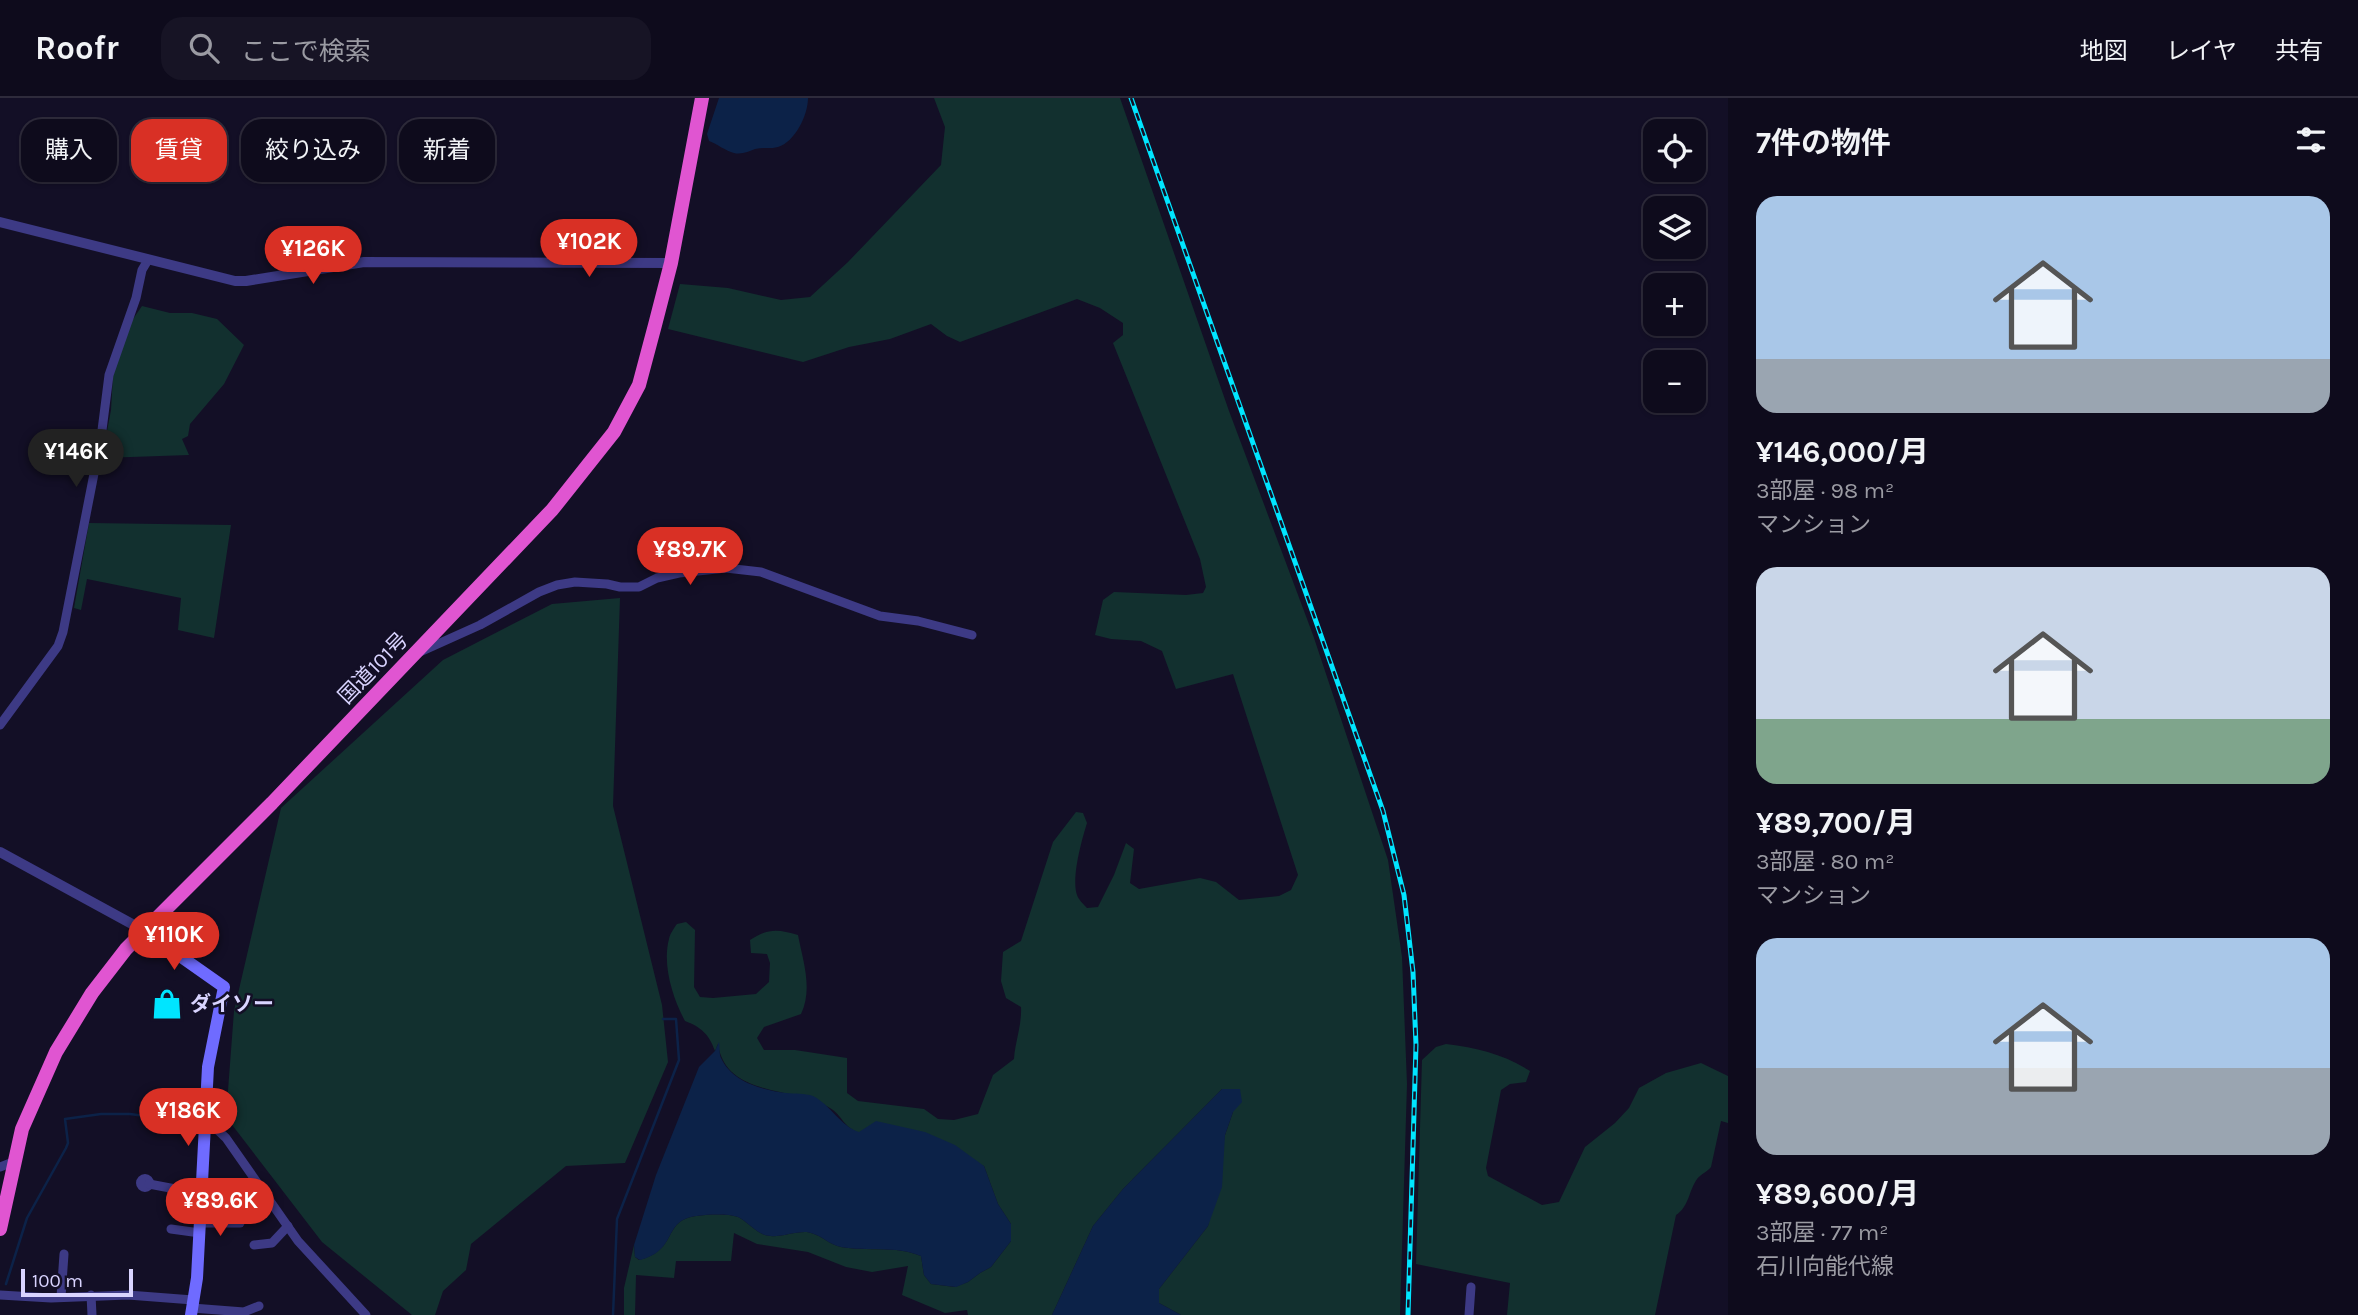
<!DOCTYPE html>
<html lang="ja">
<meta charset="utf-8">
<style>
:root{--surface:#0e0b1c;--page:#171425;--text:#f1f3f6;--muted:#9b9ba3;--line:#2e2b3b;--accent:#d93025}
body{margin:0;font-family:Karla,"Noto Sans JP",sans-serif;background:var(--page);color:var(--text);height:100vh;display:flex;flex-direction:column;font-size:26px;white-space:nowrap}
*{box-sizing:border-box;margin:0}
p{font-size:23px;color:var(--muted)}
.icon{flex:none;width:38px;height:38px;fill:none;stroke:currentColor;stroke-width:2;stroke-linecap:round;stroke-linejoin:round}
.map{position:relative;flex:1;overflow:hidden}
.drawer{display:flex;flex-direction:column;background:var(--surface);width:630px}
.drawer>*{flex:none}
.top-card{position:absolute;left:21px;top:21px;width:665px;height:63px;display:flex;gap:14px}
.controls{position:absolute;left:1643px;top:21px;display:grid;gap:14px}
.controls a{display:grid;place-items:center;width:63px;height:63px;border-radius:14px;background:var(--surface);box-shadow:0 2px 5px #0004,0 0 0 2px var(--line);font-size:35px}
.scale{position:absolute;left:21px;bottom:18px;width:112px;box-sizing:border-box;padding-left:7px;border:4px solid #d9d4ff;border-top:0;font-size:19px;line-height:24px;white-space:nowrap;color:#d9d4ff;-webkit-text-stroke:5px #130f26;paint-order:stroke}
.price{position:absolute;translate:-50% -60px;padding:0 16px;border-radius:24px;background:var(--accent);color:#fff;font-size:23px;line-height:46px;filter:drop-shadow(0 2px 4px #0008)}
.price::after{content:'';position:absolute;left:50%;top:42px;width:21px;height:16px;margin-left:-10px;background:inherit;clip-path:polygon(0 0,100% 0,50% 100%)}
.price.on{background:#222;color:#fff}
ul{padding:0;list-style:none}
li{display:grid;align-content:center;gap:14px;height:371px;padding:0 28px}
li span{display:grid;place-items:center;height:217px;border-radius:21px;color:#555}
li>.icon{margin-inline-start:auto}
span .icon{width:126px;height:126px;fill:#fffc;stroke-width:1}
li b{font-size:30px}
h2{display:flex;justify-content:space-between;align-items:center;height:84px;padding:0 28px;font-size:30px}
.pill{padding:0 24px;border-radius:21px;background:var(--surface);box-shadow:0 2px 5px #0004,0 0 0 2px var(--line);font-size:24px;line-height:63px}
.pill.on{background:var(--accent);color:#fff}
header{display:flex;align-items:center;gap:42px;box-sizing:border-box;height:98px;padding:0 35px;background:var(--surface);border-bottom:2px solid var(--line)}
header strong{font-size:33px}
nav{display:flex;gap:38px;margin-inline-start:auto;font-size:24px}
.search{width:490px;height:63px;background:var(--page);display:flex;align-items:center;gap:18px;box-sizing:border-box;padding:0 24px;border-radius:21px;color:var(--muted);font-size:26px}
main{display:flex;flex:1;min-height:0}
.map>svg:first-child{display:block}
.green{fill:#12302f}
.water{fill:#0c2248}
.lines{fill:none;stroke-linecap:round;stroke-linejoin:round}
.stream{stroke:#0c2248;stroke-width:2.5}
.minor{stroke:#3d3a85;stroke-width:9}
.tertiary{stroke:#3d3a85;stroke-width:10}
.secondary{stroke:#6f6bff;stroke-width:12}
.trunk{stroke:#e055d1;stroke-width:14}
.rail-casing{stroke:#00e5ff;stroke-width:5}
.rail{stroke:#130f26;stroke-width:2.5;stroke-dasharray:8;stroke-linecap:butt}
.labels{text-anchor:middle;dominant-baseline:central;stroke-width:5;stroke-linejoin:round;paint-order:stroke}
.street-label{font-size:21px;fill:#d9d4ff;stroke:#130f26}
.poi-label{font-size:21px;font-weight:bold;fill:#d9d4ff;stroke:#130f26;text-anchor:start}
</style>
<header>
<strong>Roofr</strong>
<div class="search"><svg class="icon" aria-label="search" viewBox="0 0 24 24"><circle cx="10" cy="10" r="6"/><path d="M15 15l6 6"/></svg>ここで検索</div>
<nav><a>地図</a><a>レイヤ</a><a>共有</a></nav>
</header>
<main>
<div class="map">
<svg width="1728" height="1217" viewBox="0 0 1728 1217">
<rect width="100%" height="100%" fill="#130f26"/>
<g class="green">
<path d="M934 0H1120L1229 313 1313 537 1388 762 1402 859 1407 986 1400 1217H1181L1159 1205V1191L1208 1128 1225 1037 1233 1014 1222 991 1123 1091 1093 1128 1052 1217H968L967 1212 945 1215 902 1197 908 1168 872 1174 846 1169 808 1154 757 1146 734 1135 731 1163H676L674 1180 636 1177 635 1217H624V1190L634 1147 635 1159 639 1162C674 1153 665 1130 685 1121 695 1116 728 1115 738 1119 747 1123 755 1134 765 1137 777 1141 794 1133 807 1134 821 1136 829 1147 841 1149 868 1154 895 1147 921 1158L924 1177 931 1186 955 1189 968 1184 980 1175 991 1169 1011 1143V1126L998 1106 984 1068 859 1035C842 1028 843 1018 830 1010 794 988 726 1000 718 946L715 953C709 936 701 929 685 923 673 901 662 867 669 841 670 836 674 830 677 826L686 824 695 832 694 889 700 899 713 900 756 896 769 884 770 865 767 856 751 855 750 842C768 830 778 831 798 837 803 863 813 891 801 916L764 929 757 940 764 952H795L847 960V995L858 1003 924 1011 938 1021 954 1022 978 1016 993 977 1014 961C1015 944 1022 927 1021 909L1006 900 1001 883 1003 854 1021 843 1053 744 1076 714 1083 715 1087 725C1082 741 1071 780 1077 797 1078 801 1084 807 1087 810L1098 809 1114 777 1126 745 1134 751 1130 785 1139 791 1200 780 1216 784 1239 802 1279 798 1291 792 1298 777 1233 576 1176 591 1162 553 1141 543 1111 541 1095 537 1103 502 1114 494 1186 497 1203 495 1206 489 1200 461 1113 245 1123 237V225L1100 210 1077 201 960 244 947 238 931 226 890 241 849 249 803 264 668 231 680 186 728 190 781 202 810 199 848 164 941 67 945 29Z"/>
<polygon points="142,208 170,215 192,215 217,221 244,247 224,286 190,326 188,338 182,341 189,357 102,360 111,312 113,277 131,224"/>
<polygon points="89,425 231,427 214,540 178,532 181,500 87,481 81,512 74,510"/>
<polygon points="620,500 613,708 662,907 668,964 625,1065 566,1068 471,1146 466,1172 443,1193 435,1217 412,1217 322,1144 226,1019 234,913 281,710 443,562 552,506"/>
<path d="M1446 946C1478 950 1503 956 1530 973L1526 984 1510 986 1501 992 1486 1070 1488 1078 1542 1107 1559 1104 1585 1049 1615 1025 1629 1010 1639 990 1666 975 1701 965 1728 978V1025L1721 1023 1711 1069C1707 1074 1701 1076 1697 1081 1689 1092 1689 1109 1676 1117L1655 1217H1507L1510 1185 1416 1166 1422 962 1436 949Z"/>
</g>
<g class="water">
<path d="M719 0H808C808 17 795 44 778 49 771 51 763 49 755 51 749 53 742 57 734 55 726 53 717 46 709 43L707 36Z"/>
<path d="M719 944C720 949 719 956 721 960 732 984 762 992 786 995 794 996 805 995 813 998 831 1007 840 1028 859 1034L876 1023 925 1034 955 1047 984 1068 998 1106 1011 1126V1143L991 1169 980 1175 968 1184 956 1189 931 1186 924 1177 921 1158C895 1147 868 1154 841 1149 829 1147 821 1136 807 1134 794 1133 777 1141 765 1137 755 1134 747 1123 738 1119 728 1115 695 1116 685 1121 665 1130 674 1153 640 1162L635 1159 634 1147 656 1077 699 969 715 953Z"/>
<polygon points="1222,991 1240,991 1242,1004 1233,1014 1225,1037 1222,1089 1208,1128 1159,1191 1159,1205 1181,1217 1052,1217 1093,1128 1123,1091"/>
</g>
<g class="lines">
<g class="stream">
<polyline points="217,1026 231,1025"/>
<polyline points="6,1186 27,1120 66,1050 68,1045 65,1021 101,1016 130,1016 198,1025"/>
<polyline points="613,1217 617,1121 679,962 676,921 663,921"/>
</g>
<g class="minor">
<polyline points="420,554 480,527 539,494 557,487 575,484 607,486 620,489 639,489 657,480 679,475 726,470 761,474 880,518 918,523 972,537"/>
<polyline points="0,627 58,548 63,534 101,340 109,277 136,200 142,172 148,162"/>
<polyline points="206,1021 226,1040 298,1143 366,1217"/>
<polyline points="0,1069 13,1064"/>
<circle cx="145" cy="1085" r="4.5"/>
<polyline points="149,1086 202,1096"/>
<polyline points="202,1104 233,1104"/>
<polyline points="200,1125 240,1125"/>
<polyline points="171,1131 200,1135"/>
<polyline points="254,1147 272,1145 288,1128"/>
<polyline points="0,1197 51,1200 128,1197 193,1202"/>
<polyline points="91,1197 92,1217"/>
<polyline points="61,1199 64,1156"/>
<polyline points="192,1210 244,1214 259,1208"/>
<polyline points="1469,1217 1471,1189"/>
</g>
<g class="tertiary">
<polyline points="0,124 235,183 246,183 364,164 671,165"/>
<polyline points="0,754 143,832"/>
</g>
<polyline class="secondary" points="143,832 224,889 208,969 197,1180 191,1217"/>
<polyline class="trunk" points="0,1131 22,1031 56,954 92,895 126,851 272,705 552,412 614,334 639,287 655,227 671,165 702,0"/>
<g class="rail-casing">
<polyline id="rail" points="1131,0 1383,713 1404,797 1413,874 1416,947 1408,1217"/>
</g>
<use href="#rail" class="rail"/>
</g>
<defs>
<g id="shop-bare" transform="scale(2.415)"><path d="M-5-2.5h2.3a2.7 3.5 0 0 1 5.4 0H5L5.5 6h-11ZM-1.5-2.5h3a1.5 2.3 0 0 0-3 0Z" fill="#00e5ff" stroke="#130f26" stroke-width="2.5" paint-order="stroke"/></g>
</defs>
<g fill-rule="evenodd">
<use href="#shop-bare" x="167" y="906"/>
</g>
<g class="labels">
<g class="street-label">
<text transform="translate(373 570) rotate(-46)">国道101号</text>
</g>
<g class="poi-label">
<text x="190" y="906">ダイソー</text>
</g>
</g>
</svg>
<div class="controls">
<a><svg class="icon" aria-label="locate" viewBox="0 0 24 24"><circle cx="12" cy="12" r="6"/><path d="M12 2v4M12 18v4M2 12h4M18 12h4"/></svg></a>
<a><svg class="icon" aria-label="layers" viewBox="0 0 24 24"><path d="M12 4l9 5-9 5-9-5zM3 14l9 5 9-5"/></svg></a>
<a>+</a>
<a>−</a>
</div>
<div class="scale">100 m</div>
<b class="price" style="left:589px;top:181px">¥102K</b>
<b class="price" style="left:313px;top:188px">¥126K</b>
<b class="price on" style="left:76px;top:391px">¥146K</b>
<b class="price" style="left:690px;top:489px">¥89.7K</b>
<b class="price" style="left:174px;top:874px">¥110K</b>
<b class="price" style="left:188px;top:1050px">¥186K</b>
<b class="price" style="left:220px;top:1140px">¥89.6K</b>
<div class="top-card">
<a class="pill">購入</a>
<a class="pill on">賃貸</a>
<a class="pill">絞り込み</a>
<a class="pill">新着</a>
</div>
</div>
<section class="drawer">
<h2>7件の物件<svg class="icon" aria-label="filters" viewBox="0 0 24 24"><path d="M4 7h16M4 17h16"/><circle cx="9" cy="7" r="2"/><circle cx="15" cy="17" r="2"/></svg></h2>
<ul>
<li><span style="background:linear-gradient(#a9c7e8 75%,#9aa5b1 0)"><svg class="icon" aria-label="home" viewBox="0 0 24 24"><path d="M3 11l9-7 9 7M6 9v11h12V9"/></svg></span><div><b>¥146,000/月</b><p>3部屋 · 98 m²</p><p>マンション</p></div></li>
<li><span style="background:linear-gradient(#c9d6e8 70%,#7fa58c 0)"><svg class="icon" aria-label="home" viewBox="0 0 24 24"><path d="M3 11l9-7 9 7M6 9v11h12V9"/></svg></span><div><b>¥89,700/月</b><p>3部屋 · 80 m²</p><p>マンション</p></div></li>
<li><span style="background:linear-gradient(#a9c7e8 60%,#9aa5b1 0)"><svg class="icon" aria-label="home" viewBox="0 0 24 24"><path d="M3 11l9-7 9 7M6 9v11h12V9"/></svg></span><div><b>¥89,600/月</b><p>3部屋 · 77 m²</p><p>石川向能代線</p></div></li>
</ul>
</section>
</main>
